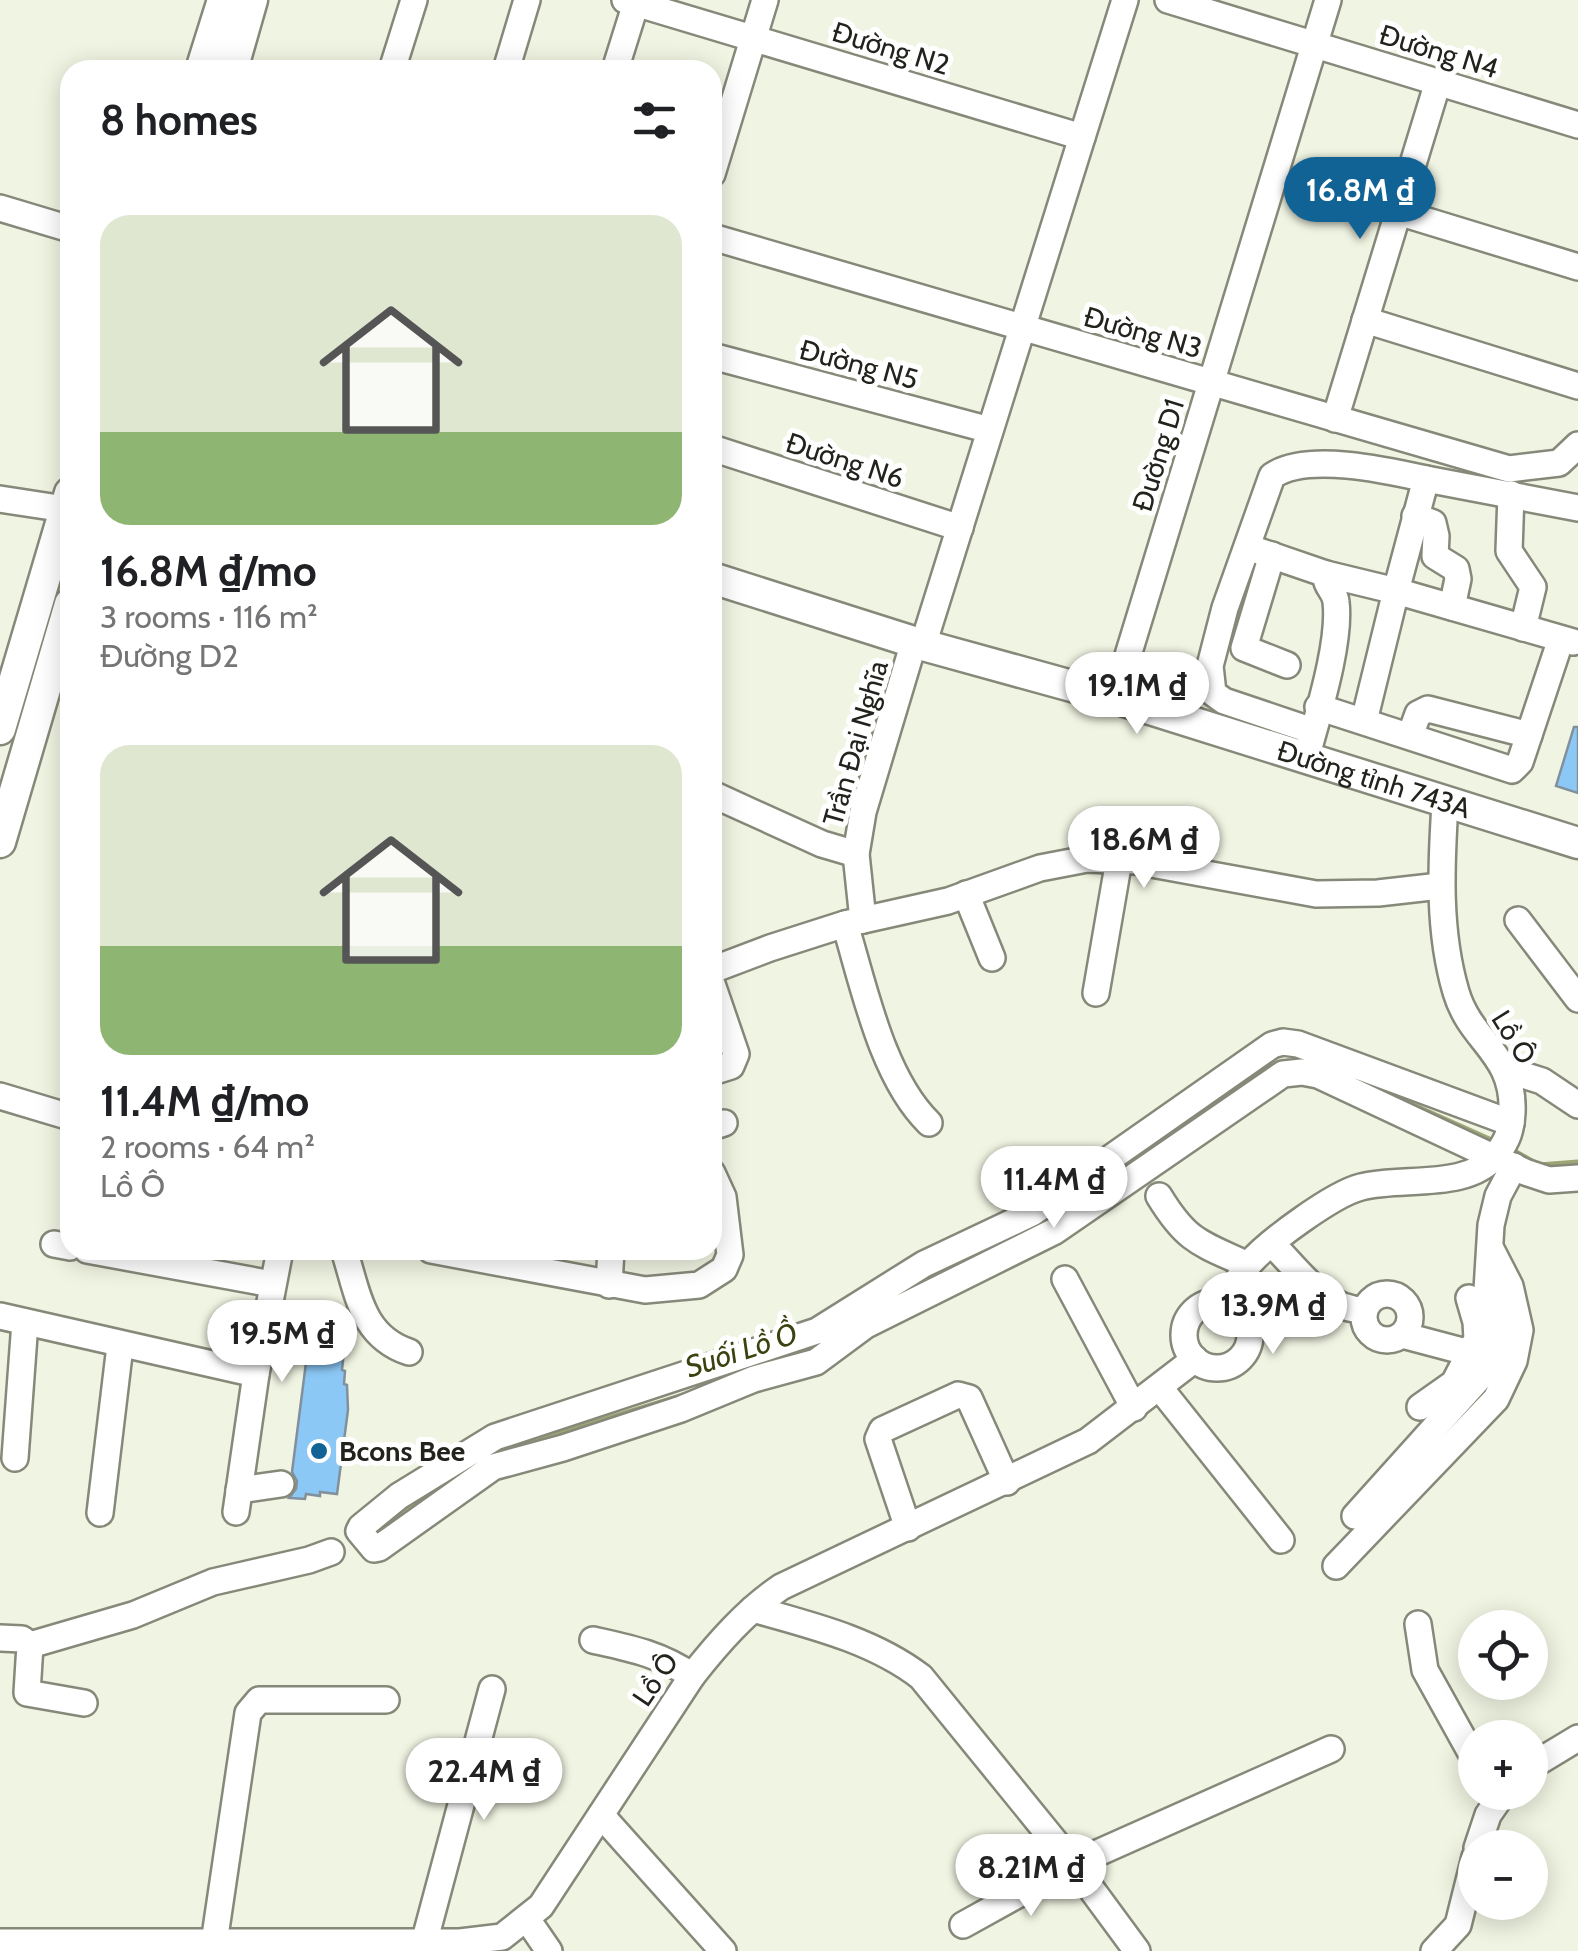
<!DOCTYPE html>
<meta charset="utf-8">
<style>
:root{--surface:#fff;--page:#f2f2f2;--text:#202124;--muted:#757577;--accent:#116395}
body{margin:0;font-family:Cabin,sans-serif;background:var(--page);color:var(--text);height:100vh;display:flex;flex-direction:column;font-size:38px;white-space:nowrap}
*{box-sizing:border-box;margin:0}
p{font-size:32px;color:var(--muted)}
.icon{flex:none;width:55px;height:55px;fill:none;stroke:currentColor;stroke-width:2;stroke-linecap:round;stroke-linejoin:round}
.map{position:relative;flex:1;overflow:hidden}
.sheet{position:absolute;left:60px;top:60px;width:662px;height:1200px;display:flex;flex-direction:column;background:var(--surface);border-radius:30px;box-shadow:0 5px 25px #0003}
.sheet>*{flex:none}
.fabs{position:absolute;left:1458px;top:1610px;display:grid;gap:20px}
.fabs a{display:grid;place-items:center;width:90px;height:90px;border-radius:50%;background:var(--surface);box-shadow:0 5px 25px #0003;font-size:50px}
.price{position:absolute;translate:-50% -85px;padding:0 22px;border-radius:35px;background:#fff;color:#222;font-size:32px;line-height:65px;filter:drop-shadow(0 2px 5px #0008)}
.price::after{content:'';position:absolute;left:50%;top:60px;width:30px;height:22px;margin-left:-15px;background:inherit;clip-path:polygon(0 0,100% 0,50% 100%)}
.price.active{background:var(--accent);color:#fff}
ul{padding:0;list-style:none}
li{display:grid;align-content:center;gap:20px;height:530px;padding:0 40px}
li span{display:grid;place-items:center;height:310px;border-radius:30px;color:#555}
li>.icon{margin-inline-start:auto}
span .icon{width:180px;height:180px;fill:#fffc;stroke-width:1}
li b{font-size:42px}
h2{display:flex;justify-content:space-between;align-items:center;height:120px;padding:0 40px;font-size:42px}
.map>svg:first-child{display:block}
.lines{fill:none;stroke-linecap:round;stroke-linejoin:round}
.stream{stroke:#9ca573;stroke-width:5}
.building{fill:#8cc8f6;stroke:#82909c;stroke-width:2.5}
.minor-casing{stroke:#868979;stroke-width:30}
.major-casing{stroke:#868979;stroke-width:35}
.minor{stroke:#fff;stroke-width:25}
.major{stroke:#fff;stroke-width:30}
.poi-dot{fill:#116395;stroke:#fff;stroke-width:4}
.labels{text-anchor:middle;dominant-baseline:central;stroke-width:10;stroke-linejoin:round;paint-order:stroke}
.street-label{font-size:28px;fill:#21231c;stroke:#fff}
.poi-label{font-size:28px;font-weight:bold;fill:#21231c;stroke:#fff;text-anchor:start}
.water-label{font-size:30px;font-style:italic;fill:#3c420f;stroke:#fff}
</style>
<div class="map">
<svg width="1578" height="1951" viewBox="0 0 1578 1951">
<rect width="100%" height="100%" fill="#f0f4e2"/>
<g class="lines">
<g class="stream">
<polyline points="1280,1064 1303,1061"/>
<polyline points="1351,1077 1496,1142"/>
<polyline points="1511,1149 1539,1165 1578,1162"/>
<polyline points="999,1245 1045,1221 1134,1162"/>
<polyline points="489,1454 684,1395"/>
<polyline points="385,1528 459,1473"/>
</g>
</g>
<g class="building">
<polygon points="1574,727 1578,727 1578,793 1556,786"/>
<polygon points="308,1347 344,1351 342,1370 345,1371 344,1384 347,1385 348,1410 337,1494 320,1492 320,1496 306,1494 305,1499 289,1498 296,1489 297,1481 292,1472"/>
</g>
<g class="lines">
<g class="minor-casing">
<g id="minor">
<polyline points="625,0 1082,137"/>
<polyline points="1168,0 1578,125"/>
<polyline points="392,70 414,0"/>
<polyline points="506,70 527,0"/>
<polyline points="615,70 636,3"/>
<polyline points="712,174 765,0"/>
<polyline points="0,208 70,229"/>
<polyline points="1398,212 1578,267"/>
<polyline points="712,237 1509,469 1559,463 1578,445"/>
<polyline points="1365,320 1578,386"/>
<polyline points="712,356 990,430"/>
<polyline points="1335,419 1438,82"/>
<polyline points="712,448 960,528"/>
<polyline points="1426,479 1578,508"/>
<polyline points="1511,494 1509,551 1533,587 1523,628"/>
<polyline points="0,499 65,509"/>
<polyline points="1415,516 1433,523 1436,536 1435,556 1456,569 1458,579 1452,607"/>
<polyline points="1256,550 1326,574"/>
<polyline points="1272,555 1244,648 1287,665"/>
<polyline points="923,645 1125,0"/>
<polyline points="1115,698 1328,0"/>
<polyline points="1318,707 1512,770 1520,762 1561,639"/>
<polyline points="1364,721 1396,591 1573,642"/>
<polyline points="1410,736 1418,714 1428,709 1529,735"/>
<path d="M1306 759C1317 717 1341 643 1336 602 1335 590 1325 587 1326 574L1396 591 1426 479C1386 470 1306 452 1272 476L1225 608 1210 666 1213 693 1224 701 1313 731"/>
<polyline points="712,794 822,844 856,854"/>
<polyline points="966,894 992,958"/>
<polyline points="863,920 856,854 863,812 914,642"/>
<polyline points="1518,920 1578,999"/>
<path d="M845 924C864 987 882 1077 929 1123"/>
<polyline points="712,970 770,948 845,924 948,901 1040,868 1087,859 1135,861 1316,894 1378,893 1440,886"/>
<polyline points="712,984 736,1054 731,1066 712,1072"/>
<polyline points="1096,993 1119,860"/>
<polyline points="1507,1070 1542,1081 1578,1105"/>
<polyline points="0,1096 70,1117"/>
<polyline points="1511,1123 1298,1044 1283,1042 1272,1045 1032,1213 924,1264 817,1331 495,1437 399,1496 361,1527 359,1531 374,1549 379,1548 493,1467 563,1448 681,1409 754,1379 816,1362 866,1325 1055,1231 1283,1074 1302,1072 1318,1075 1525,1172 1549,1180 1578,1178"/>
<polyline points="712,1127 724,1123"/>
<path d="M1159 1196C1187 1242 1200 1243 1248 1265"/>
<polyline points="54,1244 70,1247"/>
<path d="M1272 1244C1299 1270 1324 1310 1364 1310"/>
<polyline points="87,1250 272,1284"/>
<path d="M344 1250C358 1293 361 1336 409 1352"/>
<polyline points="431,1250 645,1290 699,1285 724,1269 730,1255 723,1197 712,1173"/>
<polyline points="1065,1279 1134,1408"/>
<polyline points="609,1285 611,1250"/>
<circle cx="1387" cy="1317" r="23"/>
<circle cx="1217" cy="1335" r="33"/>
<path d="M1225 1304C1232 1291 1239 1275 1249 1264 1268 1242 1333 1194 1361 1187 1403 1176 1468 1191 1497 1154 1508 1140 1511 1130 1512 1113 1515 1053 1471 1043 1456 992 1438 931 1441 867 1445 804"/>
<polyline points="0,1316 256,1374"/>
<polyline points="1402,1335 1470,1353"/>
<polyline points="1160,1388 1281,1540"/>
<polyline points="1420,1407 1454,1383 1477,1339 1476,1322 1469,1298"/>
<polyline points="15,1458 25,1322"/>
<polyline points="239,1490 281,1484"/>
<polyline points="236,1512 256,1374 280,1250"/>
<polyline points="100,1513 120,1346"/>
<polyline points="1355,1516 1481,1376 1495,1353 1497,1332 1487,1290 1491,1225 1498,1196 1514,1166"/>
<polyline points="908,1528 878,1439 882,1430 958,1395 969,1398 1007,1482"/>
<polyline points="1336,1566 1496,1399 1514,1361 1520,1330 1510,1286 1492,1251"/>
<path d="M753 1609C810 1625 873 1640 921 1677L1073 1864 1137 1951"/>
<polyline points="1418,1624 1425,1670 1475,1760"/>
<polyline points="0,1638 22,1639 30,1645 27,1693 84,1703"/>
<path d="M593 1640C629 1648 661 1654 692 1676"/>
<polyline points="30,1645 133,1615 213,1582 309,1560 331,1552"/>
<polyline points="1530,1767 1578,1738"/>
<polyline points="601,1815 723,1951"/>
<polyline points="1477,1848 1488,1815 1504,1792"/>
<polyline points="527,1919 549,1951"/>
<polyline points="963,1925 1073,1864 1331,1749"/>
<path d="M0 1942H460L502 1937 541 1906 692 1676C718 1643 746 1611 781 1587L1088 1441 1195 1359"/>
<polyline points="214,1943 248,1713 259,1700 386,1700"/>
<polyline points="424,1943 492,1689"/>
<polyline points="1434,1951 1458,1925 1475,1857"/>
</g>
</g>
<g class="major-casing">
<g id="major">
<polyline points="201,70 223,0"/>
<polyline points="232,70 252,0"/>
<path id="s1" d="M712 578 923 645 1115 698 1578 843"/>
<polyline points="0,729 70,493"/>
<polyline points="0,842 70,604"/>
</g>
</g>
<use href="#minor" class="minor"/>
<use href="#major" class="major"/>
</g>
<circle class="poi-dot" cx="319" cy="1451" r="10"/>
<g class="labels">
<g class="street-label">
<text transform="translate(891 48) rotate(17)">Đường N2</text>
<text transform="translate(1439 51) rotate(17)">Đường N4</text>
<text transform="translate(1143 332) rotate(16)">Đường N3</text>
<text transform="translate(859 364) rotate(15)">Đường N5</text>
<text transform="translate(1158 455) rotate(-73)">Đường D1</text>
<text transform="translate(845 460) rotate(18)">Đường N6</text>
<text transform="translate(855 743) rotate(-74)">Trần Đại Nghĩa</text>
<text stroke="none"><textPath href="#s1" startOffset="692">Đường tỉnh 743A</textPath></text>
<text transform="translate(1514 1037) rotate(58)">Lồ Ô</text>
<text transform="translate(655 1679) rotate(-56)">Lồ Ô</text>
</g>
<g class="poi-label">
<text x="339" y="1451">Bcons Bee</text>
</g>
<g class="water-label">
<text transform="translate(741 1350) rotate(-18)">Suối Lồ Ồ</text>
</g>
</g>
</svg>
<div class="fabs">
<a><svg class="icon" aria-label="locate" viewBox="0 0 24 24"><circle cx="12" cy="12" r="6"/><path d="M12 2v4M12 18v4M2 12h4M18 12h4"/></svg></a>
<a>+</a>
<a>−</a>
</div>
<b class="price active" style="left:1360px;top:242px">16.8M ₫</b>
<b class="price" style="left:1137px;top:737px">19.1M ₫</b>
<b class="price" style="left:1144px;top:891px">18.6M ₫</b>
<b class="price" style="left:1054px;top:1231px">11.4M ₫</b>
<b class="price" style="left:1273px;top:1357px">13.9M ₫</b>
<b class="price" style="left:282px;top:1385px">19.5M ₫</b>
<b class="price" style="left:484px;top:1823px">22.4M ₫</b>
<b class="price" style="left:1031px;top:1919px">8.21M ₫</b>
<section class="sheet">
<h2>8 homes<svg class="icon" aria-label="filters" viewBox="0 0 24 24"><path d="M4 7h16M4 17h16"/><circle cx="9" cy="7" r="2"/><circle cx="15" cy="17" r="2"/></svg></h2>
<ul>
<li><span style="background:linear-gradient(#dfe7d0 70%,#8fb573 0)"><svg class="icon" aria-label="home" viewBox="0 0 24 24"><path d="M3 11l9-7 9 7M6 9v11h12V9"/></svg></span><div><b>16.8M ₫/mo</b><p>3 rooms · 116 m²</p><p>Đường D2</p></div></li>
<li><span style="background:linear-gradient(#dfe7d0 65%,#8fb573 0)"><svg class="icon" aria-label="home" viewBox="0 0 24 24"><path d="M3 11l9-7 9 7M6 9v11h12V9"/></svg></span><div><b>11.4M ₫/mo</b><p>2 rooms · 64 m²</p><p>Lồ Ô</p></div></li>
</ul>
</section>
</div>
